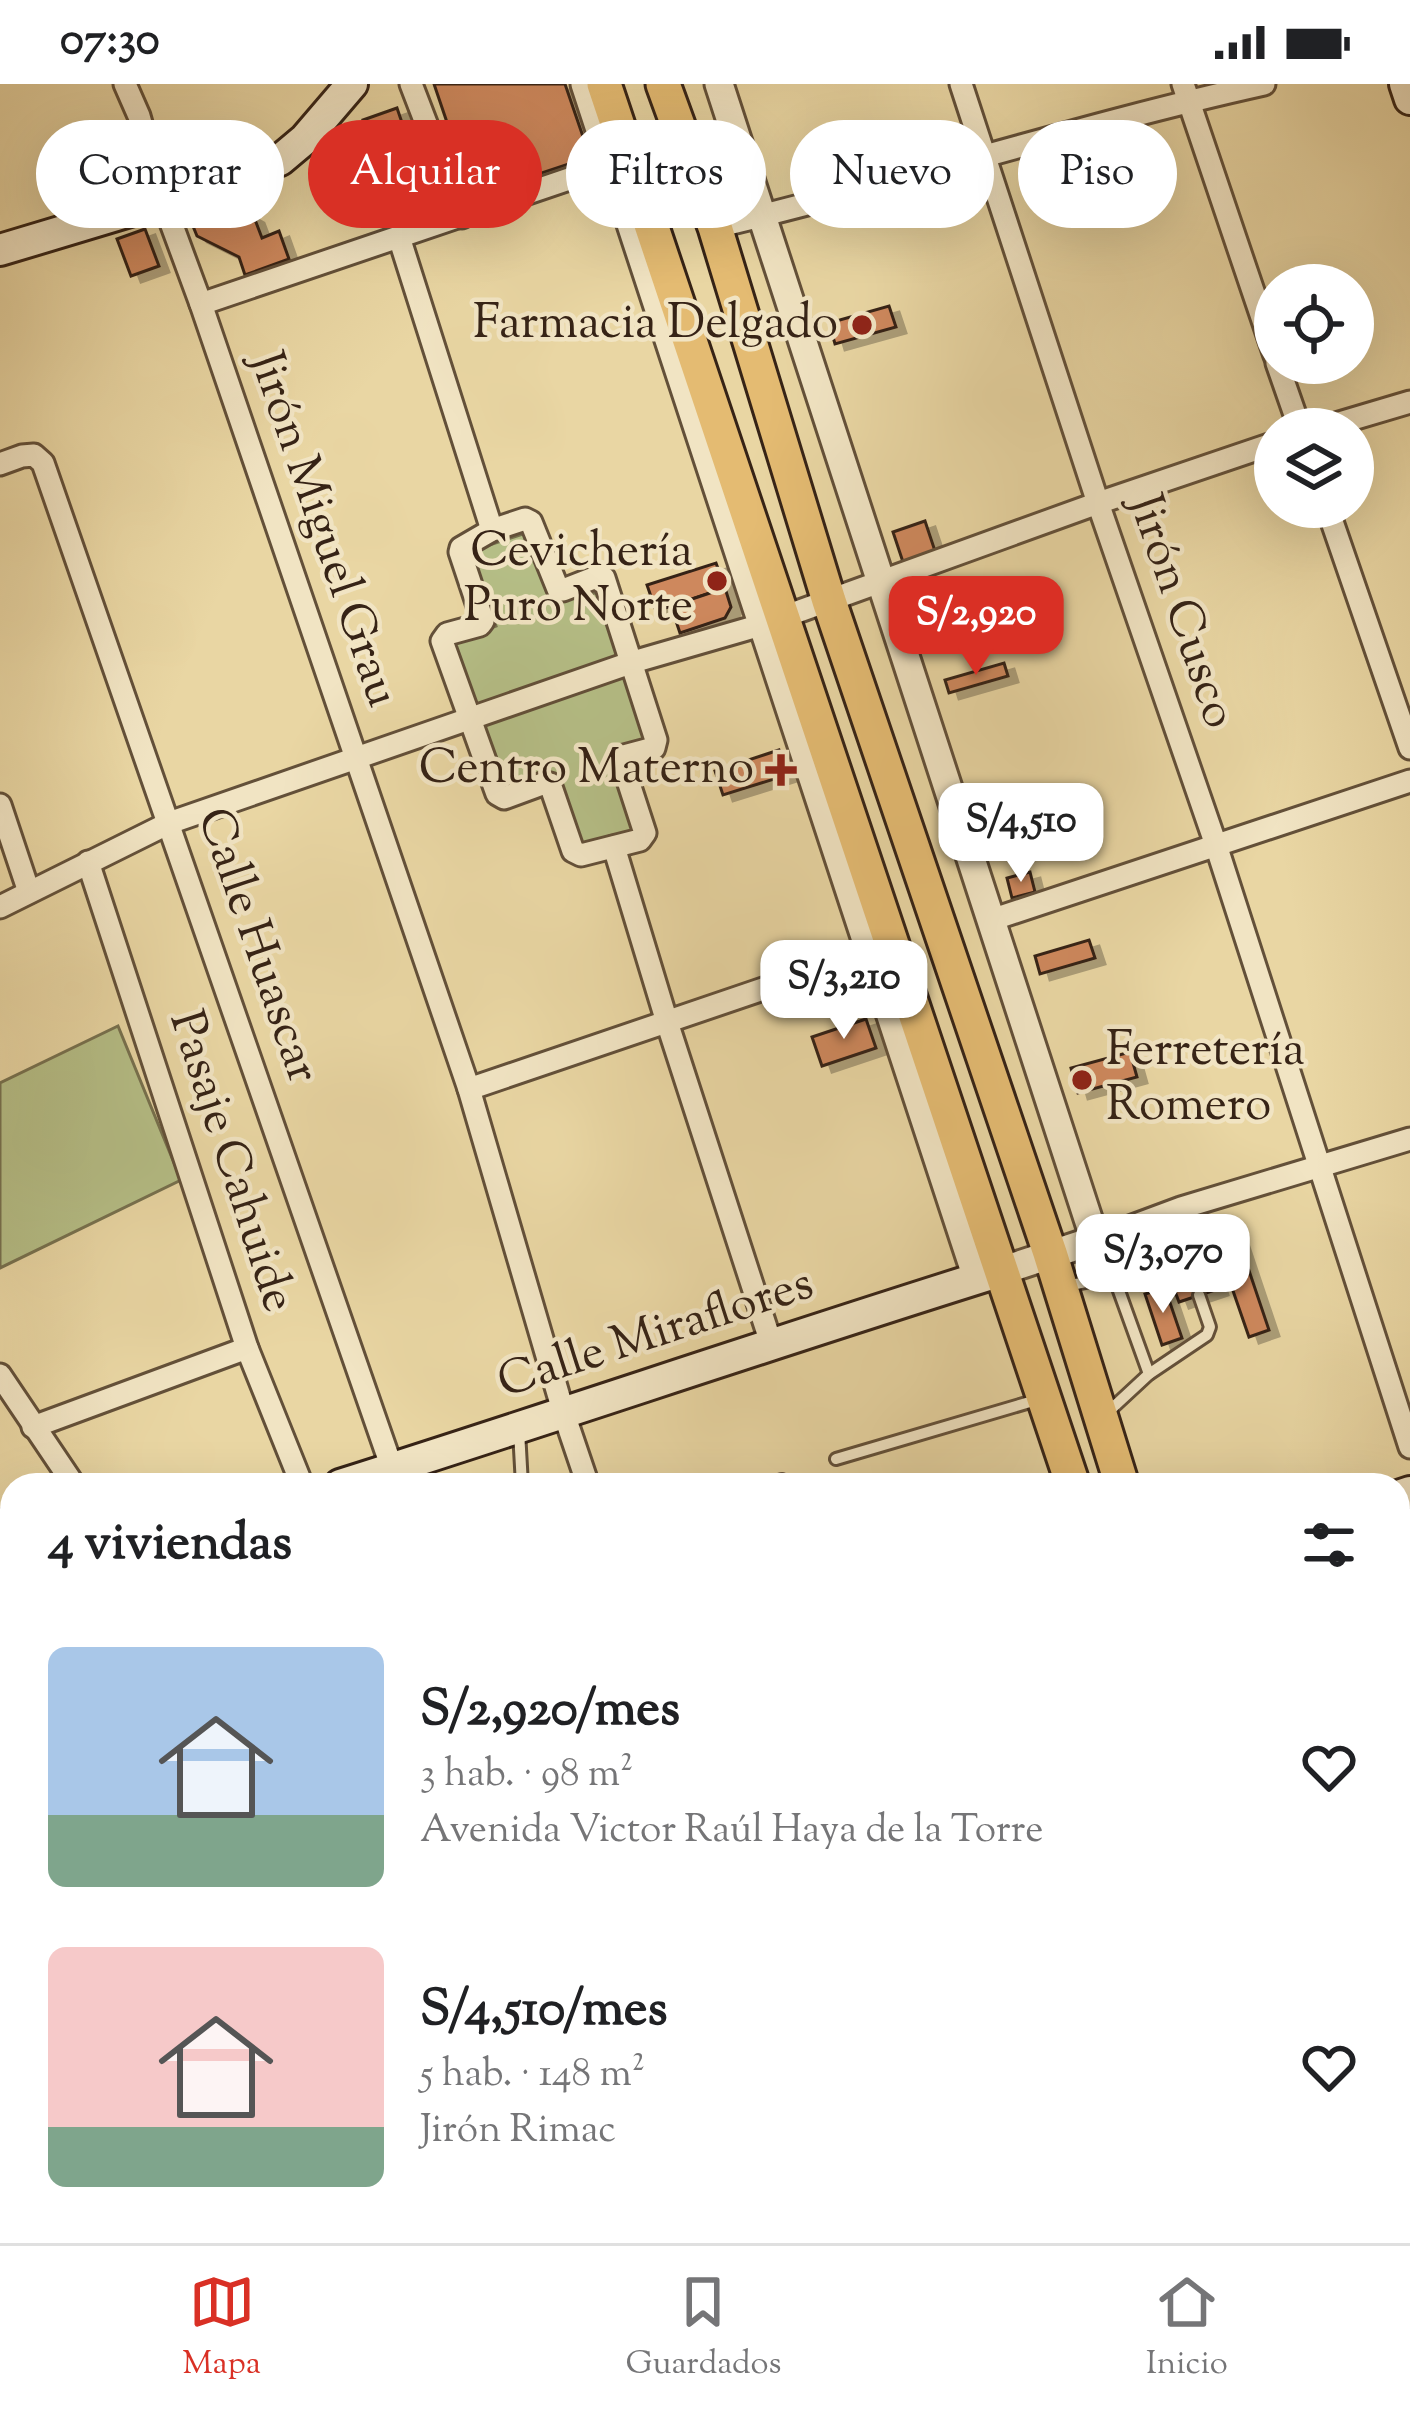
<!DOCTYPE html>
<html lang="es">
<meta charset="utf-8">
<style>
:root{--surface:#fff;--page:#f2f2f2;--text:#202124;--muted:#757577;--line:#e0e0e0;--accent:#d93025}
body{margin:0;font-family:"Sorts Mill Goudy",serif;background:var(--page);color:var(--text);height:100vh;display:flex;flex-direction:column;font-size:45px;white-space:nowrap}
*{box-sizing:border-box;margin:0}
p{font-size:39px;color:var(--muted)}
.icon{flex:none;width:66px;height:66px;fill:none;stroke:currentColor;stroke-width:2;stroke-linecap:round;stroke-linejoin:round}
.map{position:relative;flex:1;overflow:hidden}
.sheet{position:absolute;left:0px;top:1389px;width:1410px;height:771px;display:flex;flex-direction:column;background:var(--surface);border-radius:36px 36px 0 0;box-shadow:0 12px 48px #0002}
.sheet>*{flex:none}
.hud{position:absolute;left:36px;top:36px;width:1338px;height:108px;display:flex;gap:24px}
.fabs{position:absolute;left:1254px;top:180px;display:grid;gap:24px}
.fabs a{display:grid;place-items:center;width:120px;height:120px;border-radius:50%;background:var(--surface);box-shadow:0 12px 48px #0002;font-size:60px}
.price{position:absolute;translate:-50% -102px;padding:0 27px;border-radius:24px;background:#fff;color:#222;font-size:39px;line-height:78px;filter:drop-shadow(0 3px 6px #0008)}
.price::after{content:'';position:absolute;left:50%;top:72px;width:36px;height:27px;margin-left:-18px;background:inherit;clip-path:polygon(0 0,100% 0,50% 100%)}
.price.current{background:var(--accent);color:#fff}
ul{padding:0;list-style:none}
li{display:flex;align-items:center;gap:36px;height:300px;padding:0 48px}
li span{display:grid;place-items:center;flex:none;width:336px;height:240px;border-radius:18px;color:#555}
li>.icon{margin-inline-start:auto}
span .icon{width:144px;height:144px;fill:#fffc;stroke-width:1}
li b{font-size:51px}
h2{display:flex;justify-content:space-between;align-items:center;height:144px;padding:0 48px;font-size:51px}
.tag{padding:0 42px;border-radius:54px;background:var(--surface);box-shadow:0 12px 48px #0002;font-size:42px;line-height:108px}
.tag.current{background:var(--accent);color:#fff}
.status{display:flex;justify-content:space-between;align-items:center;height:84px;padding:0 60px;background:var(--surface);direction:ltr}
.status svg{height:33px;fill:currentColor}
.tab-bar{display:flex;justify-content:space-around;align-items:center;height:168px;border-top:3px solid var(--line);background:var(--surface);font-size:33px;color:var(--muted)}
.tab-bar a{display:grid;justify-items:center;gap:6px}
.tab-bar .current{color:var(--accent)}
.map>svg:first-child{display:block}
.green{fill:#b5be86;stroke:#76704e;stroke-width:3}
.building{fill:#ce885d;stroke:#362316;stroke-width:3;filter:url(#shadow)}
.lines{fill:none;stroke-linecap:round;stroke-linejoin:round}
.service-casing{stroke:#635039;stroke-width:16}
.minor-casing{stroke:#635039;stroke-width:27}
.tertiary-casing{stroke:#635039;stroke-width:33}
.secondary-casing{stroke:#362316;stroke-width:36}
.primary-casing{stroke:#362316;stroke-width:39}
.service{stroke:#f1e4c3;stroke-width:10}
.minor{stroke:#f1e4c3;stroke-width:21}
.tertiary{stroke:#f1e4c3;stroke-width:27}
.secondary{stroke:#f1e4c3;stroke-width:30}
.primary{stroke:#e4bb72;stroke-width:33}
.poi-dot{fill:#8f2418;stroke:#f1e4c3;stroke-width:4.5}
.labels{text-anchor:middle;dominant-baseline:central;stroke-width:9;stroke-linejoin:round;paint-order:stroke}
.poi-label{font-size:48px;fill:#362316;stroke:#f1e4c3;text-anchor:end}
.street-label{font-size:48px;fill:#362316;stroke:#f1e4c3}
</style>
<div class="status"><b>07:30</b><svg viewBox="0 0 49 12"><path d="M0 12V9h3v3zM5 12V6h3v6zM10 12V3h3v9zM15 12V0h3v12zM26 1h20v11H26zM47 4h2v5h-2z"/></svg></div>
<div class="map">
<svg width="1410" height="2159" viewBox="0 0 1410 2159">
<defs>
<filter id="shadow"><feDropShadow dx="10" dy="6" stdDeviation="0" flood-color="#0004"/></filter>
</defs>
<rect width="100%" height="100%" fill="#e9d6a3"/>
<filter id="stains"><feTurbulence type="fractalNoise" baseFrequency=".00167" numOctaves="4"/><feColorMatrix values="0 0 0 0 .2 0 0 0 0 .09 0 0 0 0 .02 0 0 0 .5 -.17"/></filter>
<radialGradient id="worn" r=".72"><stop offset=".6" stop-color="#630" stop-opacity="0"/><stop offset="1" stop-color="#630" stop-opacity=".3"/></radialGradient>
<g class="green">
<polygon points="526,449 554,519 599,508 649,657 612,672 637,749 581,766 554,693 503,706 450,559 496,542 471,467"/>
<polygon points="118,942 181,1096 0,1184 0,999"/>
<polygon points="12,1558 12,2148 730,2148 734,2159 0,2159 0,1562"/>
</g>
<g class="building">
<polygon points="434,0 565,0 590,73 472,112"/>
<polygon points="397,24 412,68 378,80 363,36"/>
<polygon points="217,113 254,133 262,154 279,147 289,175 245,191 239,173 197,152 186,125"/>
<polygon points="145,145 159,182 131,192 117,155"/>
<polygon points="889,222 896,243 835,260 829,239"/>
<polygon points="925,437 935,467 903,478 893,448"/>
<polygon points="716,479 725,504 656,527 647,501"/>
<polygon points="950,501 954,513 919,524 915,513"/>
<polygon points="725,504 731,523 725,534 680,549 671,522"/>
<polygon points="954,513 960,532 925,543 919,524"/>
<polygon points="1004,579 1008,592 949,609 945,596"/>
<polygon points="779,666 787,691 723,711 715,687"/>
<polygon points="1030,788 1035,808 1012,814 1007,794"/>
<polygon points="1089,856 1095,874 1040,890 1035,872"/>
<polygon points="866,935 876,964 822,982 812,953"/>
<polygon points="1130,968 1137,993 1078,1009 1071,984"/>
<polygon points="1233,1139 1269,1246 1249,1253 1222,1175 1213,1173 1208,1159 1215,1151 1213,1146"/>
<polygon points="1213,1189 1218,1205 1179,1218 1173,1202"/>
<polygon points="1165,1204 1182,1254 1162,1261 1145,1210"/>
<polygon points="1398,1578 1410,1612 1410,1628 1398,1632"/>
</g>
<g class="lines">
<g class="service-casing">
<g id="service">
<polyline points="1181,1124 1186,1178 1193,1196"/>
<polyline points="1114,1193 1149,1290"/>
<polyline points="1066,1202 1186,1178"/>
<polyline points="1108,1328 1149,1290 1207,1251 1210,1243 1199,1211"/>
<polyline points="519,1347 522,1401"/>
<polyline points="836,1375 1040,1315"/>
<polyline points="764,1401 782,1396"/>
</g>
</g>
<g class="minor-casing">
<g id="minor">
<polyline points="125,0 139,32 163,117 201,220 469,1005 564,1330 588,1401"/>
<polyline points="411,0 462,133"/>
<polyline points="961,0 1098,419 1216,761 1410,1363"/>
<polyline points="1183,0 1275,272"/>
<path d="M715 143C899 100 1079 41 1264 0"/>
<polyline points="399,153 492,446"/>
<polyline points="201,220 622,77"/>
<polyline points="1277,279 1300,345"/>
<polyline points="1319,345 1410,318"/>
<polyline points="0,380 22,372 34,371 43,379 392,1384"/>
<polyline points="1327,423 1410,664"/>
<polygon points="525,435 531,438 558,505 563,506 599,492 604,494 656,656 654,664 624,672 621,675 645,749 640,756 581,771 573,767 550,700 545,699 504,714 497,710 442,557 447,550 480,541 483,537 460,468 461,464 492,446"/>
<polyline points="0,721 29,808"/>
<polyline points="614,763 667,938 771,1259"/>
<polyline points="88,778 247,1264 302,1401"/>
<polyline points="0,823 169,739 633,578 761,541 1098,419 1275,359"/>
<polyline points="991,836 1410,697"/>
<polyline points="469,1005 869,869"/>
<polyline points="1095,1156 1181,1124 1410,1055"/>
<polyline points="0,1291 74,1401"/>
<polyline points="33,1343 247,1264"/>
</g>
</g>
<g class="tertiary-casing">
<g id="tertiary">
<polyline points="585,0 977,1194"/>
<polyline points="719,0 1095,1156 1001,1187"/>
<polyline points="0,1440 12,1457"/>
</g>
</g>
<g class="secondary-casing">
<g id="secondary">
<polyline points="1405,0 1410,15"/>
<polyline points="0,166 163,117 280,76 305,55 352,0"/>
<path d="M340 1401C561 1331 780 1256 1001 1187"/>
<polyline points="1398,1412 1410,1408"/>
<polyline points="1398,1469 1410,1465"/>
<polyline points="0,1508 12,1504"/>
</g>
</g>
<g class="primary-casing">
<g id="primary">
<polyline points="604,0 1073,1401"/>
<polyline points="663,0 715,143 829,517 1050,1169 1122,1401"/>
<polyline points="1324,2148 1328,2159"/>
<polyline points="1368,2148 1371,2159"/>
</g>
</g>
<use href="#service" class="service"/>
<use href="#minor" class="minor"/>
<use href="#tertiary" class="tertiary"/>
<use href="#secondary" class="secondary"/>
<use href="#primary" class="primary"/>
</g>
<g class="poi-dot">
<circle cx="862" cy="241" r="12"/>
<circle cx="717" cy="497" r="12"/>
<path d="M775 668h12v12h12v12h-12v12h-12v-12h-12v-12h12z"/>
<circle cx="1082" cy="996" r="12"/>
</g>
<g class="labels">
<g class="poi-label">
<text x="838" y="241">Farmacia Delgado</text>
<text x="693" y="469">Cevichería<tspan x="693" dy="55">Puro Norte</tspan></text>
<text x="754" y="686">Centro Materno</text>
<text x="1106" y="968" text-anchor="start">Ferretería<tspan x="1106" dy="55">Romero</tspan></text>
</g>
<g class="street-label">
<text transform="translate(322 446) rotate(71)">Jirón Miguel Grau</text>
<text transform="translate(1180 528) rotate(71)">Jirón Cusco</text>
<text transform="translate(256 862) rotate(71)">Calle Huascar</text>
<text transform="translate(230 1078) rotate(72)">Pasaje Cahuide</text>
<text transform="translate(656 1251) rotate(-18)">Calle Miraflores</text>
</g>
</g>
<rect width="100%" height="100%" filter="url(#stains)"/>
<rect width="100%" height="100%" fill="url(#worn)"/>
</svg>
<div class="fabs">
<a><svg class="icon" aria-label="locate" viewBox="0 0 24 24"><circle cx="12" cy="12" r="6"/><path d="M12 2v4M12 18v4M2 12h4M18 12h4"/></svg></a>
<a><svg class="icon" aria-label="layers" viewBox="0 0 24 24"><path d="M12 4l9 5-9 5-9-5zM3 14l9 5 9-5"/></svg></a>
</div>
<b class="price current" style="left:976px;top:594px">S/2,920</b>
<b class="price" style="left:1021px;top:801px">S/4,510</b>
<b class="price" style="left:844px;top:958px">S/3,210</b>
<b class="price" style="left:1163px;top:1232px">S/3,070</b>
<div class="hud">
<a class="tag">Comprar</a>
<a class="tag current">Alquilar</a>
<a class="tag">Filtros</a>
<a class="tag">Nuevo</a>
<a class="tag">Piso</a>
</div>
<section class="sheet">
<h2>4 viviendas<svg class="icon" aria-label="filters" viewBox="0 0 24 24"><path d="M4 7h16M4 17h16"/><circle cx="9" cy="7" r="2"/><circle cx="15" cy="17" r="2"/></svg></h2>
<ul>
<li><span style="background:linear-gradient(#a9c7e8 70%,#7fa58c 0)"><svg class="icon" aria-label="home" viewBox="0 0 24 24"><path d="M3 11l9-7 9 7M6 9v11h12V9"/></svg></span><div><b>S/2,920/mes</b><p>3 hab. · 98 m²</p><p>Avenida Victor Raúl Haya de la Torre</p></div><svg class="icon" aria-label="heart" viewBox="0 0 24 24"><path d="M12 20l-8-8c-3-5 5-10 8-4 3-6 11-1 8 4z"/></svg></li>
<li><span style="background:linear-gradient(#f6c9c9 75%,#7fa58c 0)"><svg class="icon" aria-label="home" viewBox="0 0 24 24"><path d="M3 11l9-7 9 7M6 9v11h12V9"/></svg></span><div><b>S/4,510/mes</b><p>5 hab. · 148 m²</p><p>Jirón Rimac</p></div><svg class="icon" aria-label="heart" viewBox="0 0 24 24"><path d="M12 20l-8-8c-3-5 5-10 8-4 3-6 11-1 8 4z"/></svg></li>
</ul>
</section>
</div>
<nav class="tab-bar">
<a class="current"><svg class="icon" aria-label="map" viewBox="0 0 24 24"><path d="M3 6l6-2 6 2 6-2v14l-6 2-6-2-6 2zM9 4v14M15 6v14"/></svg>Mapa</a>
<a><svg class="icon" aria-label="saved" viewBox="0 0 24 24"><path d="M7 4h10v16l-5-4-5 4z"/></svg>Guardados</a>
<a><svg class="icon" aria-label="home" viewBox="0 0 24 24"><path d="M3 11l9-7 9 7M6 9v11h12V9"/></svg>Inicio</a>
</nav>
